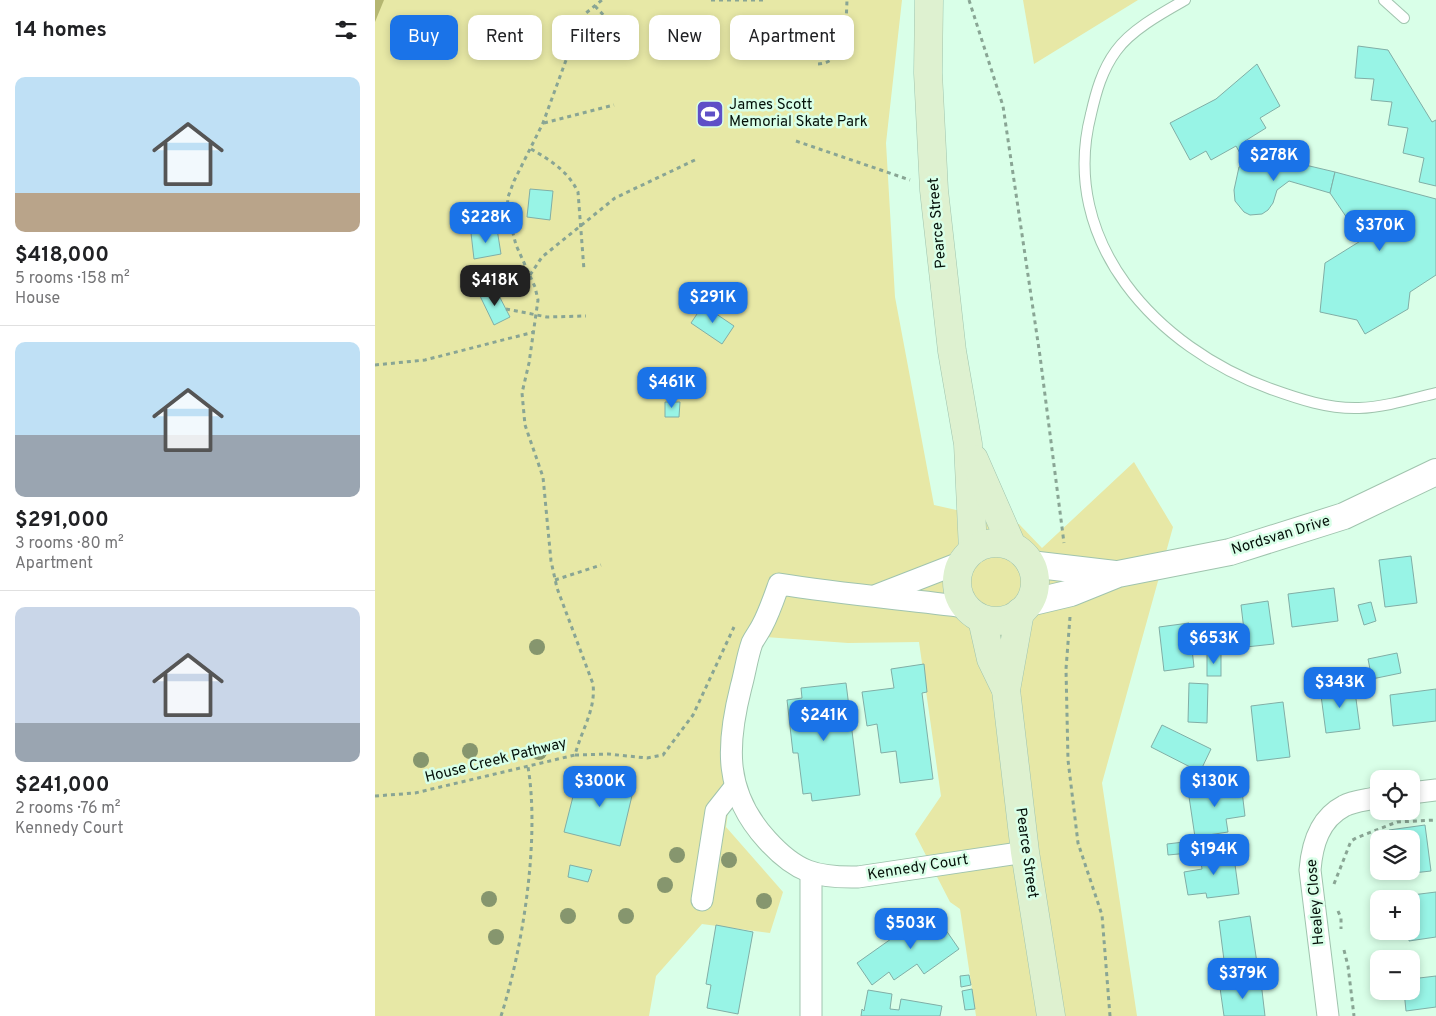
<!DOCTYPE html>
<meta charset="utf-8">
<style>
:root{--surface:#fff;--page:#f2f2f2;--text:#202124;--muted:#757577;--line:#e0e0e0;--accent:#1a73e8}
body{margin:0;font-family:Overpass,sans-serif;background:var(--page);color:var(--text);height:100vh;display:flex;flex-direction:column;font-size:19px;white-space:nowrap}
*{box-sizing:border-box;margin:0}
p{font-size:16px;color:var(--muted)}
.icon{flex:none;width:28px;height:28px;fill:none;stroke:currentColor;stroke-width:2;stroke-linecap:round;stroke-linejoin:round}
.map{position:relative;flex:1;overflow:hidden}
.details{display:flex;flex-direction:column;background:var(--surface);width:375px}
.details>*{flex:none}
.banner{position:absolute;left:15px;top:15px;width:475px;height:45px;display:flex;gap:10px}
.controls{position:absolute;left:995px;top:770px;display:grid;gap:10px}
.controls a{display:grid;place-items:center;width:50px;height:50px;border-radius:10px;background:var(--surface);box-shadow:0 2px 8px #0003;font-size:25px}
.price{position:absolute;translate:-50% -42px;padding:0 11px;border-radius:10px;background:var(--accent);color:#fff;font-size:16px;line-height:32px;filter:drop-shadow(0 1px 2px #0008)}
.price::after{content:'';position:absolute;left:50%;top:30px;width:15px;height:11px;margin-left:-8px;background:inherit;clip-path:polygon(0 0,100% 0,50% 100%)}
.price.current{background:#222;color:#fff}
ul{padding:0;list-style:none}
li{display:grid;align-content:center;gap:10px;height:265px;padding:0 15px}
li+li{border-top:1px solid var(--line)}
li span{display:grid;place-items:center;height:155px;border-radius:10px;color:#555}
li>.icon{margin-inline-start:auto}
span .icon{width:90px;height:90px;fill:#fffc;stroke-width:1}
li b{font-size:21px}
h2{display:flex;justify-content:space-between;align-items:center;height:60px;padding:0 15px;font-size:21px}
.chip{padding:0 18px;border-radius:10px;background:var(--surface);box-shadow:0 2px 8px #0003;font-size:18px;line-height:45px}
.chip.current{background:var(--accent);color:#fff}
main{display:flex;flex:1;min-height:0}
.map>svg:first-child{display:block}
.green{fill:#e7e8a6}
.forest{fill:#b5b671}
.building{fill:#98f4e6;stroke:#81aea6}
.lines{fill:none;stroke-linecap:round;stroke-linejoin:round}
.service-casing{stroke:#a0c4ae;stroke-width:12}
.minor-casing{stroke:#a0c4ae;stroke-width:23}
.tertiary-casing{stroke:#a0c4ae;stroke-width:28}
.secondary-casing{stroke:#a0c4ae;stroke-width:29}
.path{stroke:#89a594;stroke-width:3;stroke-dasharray:4 4;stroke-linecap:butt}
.service{stroke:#fff;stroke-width:10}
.minor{stroke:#fff;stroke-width:21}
.tertiary{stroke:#fff;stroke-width:26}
.secondary{stroke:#def1d0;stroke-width:28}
.tree{fill:#86966e}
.labels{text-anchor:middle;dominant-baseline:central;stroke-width:5;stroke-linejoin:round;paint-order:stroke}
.poi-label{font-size:15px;fill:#041009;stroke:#d9ffe8;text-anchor:start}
.street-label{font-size:15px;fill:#041009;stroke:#d9ffe8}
</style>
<main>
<section class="details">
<h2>14 homes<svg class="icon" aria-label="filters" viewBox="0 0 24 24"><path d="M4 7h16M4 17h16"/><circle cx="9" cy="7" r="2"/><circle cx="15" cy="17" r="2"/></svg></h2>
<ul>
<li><span style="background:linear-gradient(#bfe0f5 75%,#b9a48a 0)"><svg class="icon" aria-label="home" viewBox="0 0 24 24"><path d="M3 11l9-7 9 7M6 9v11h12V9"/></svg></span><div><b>$418,000</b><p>5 rooms · 158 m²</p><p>House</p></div></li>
<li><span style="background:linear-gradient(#bfe0f5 60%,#9aa5b1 0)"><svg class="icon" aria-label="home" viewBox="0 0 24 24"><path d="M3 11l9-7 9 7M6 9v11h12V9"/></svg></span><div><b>$291,000</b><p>3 rooms · 80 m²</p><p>Apartment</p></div></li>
<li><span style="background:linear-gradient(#c9d6e8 75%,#9aa5b1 0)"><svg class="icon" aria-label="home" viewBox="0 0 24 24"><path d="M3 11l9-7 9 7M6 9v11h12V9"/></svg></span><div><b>$241,000</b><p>2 rooms · 76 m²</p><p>Kennedy Court</p></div></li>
</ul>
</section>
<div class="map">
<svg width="1061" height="1016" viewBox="0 0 1061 1016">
<rect width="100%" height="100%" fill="#d9ffe8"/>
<g class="green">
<polygon points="0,0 527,0 511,143 520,297 559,505 644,524 667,548 759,462 798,527 727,783 762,1016 601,1016 585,909 575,902 540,834 566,796 544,642 473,643 376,636 351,827 408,892 395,933 327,924 281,976 274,1016 0,1016"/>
<polygon points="648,0 763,0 659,64"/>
</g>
<polygon class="forest" points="0,0 9,0 0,22"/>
<g class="building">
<polygon points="983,46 1013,50 1057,122 1061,120 1061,186 1044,182 1049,158 1028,153 1033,128 1013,125 1017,102 996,100 999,79 980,78"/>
<polygon points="882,64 905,106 885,118 891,128 870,141 880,159 871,164 861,146 836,160 831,151 815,160 795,123 841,99"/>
<polygon points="888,155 960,172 955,193 914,181 902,190 898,203 893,210 887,214 875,215 869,212 860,201 859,190 864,167"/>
<polygon points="960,172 1061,199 1061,275 1035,292 1033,309 990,334 982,320 945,312 950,263 987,240 955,193"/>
<polygon points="155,189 178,191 175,220 152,217"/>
<polygon points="122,229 126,254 99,259 96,233"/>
<polygon points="120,288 135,317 119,325 105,296"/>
<polygon points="328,305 359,326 347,344 316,323"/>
<polygon points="290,402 305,402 304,417 290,417"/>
<polygon points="1036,556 1042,603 1010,607 1004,560"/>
<polygon points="959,588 963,621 917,627 913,594"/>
<polygon points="893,601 899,644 871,647 866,605"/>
<polygon points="996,602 1001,621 989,625 983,605"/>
<polygon points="814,623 819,667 789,671 784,627"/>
<polygon points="1022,653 1026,673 997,679 993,659"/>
<rect x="832" y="654" width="14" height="22"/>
<polygon points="549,664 552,692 547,693 558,779 525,783 521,751 506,753 502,724 492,726 487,692 519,688 516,669"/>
<polygon points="471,683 485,795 437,801 436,793 428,794 423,753 418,753 412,700 427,698 426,688"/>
<polygon points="814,683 833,684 832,723 813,722"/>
<polygon points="979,684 985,729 951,733 945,688"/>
<polygon points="1061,689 1061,721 1018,726 1015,695"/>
<polygon points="908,702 915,757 882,761 876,706"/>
<polygon points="787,725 836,749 825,772 776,747"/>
<polygon points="205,769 260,783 245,846 189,832"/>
<polygon points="866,783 870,816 851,819 853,832 820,837 813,790"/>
<polygon points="1050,825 1056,871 1020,875 1019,871 1036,871 1036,839 1015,839 1014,830"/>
<polygon points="834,839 835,851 793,855 792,844"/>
<polygon points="858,850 864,894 832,898 831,893 813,895 809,872 827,869 825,855"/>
<polygon points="195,865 217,870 213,882 193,877"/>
<polygon points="1061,892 1061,937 1034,941 1036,899 1029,899 1029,896"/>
<polygon points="557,910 584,949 549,974 542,964 519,980 514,972 497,985 482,963"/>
<polygon points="875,916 882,963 850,968 844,921"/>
<polygon points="341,925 378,932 363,1014 332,1008 336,985 331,984"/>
<polygon points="594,975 596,985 586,987 585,976"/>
<polygon points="1061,976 1061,1007 1031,1011 1029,991 1036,991 1036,979"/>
<polygon points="886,982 890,1016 849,1016 845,988"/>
<polygon points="597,989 600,1009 590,1010 587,991"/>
<polygon points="493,990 517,994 515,1009 524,1010 526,999 567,1006 565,1016 486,1016 487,1009 489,1011"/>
</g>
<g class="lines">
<g class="service-casing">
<g id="service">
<path d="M810 0C787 13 756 30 741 51 727 70 721 92 716 114 683 242 782 348 896 389 924 399 953 409 984 408 1010 407 1036 399 1061 393"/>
<polyline points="1009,0 1029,18"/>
</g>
</g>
<g class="minor-casing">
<g id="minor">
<polyline points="502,595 587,562"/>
<path d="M591 607C529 599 466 594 404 584 399 598 394 613 387 626 384 632 380 637 377 643 372 657 370 673 366 687 351 746 349 793 392 840 421 872 441 878 483 877L650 852"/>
<polyline points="1036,793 1061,790"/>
<polyline points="436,874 436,1016"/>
<polyline points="327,900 341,811 360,787"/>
<path d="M953 1016 935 870C937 845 944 819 969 806 978 801 993 800 1004 797"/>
</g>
</g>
<g class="tertiary-casing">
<g id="tertiary">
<polyline points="655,564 740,574"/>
<polyline points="654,603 696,593 743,574 855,552 969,516 1061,472"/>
</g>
</g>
<g class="secondary-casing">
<g id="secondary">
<polyline points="554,0 553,73 559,190 577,351 593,444 598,550"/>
<polyline points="599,459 637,546"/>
<circle cx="621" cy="582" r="39"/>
<polyline points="607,619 616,659 631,690 650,852 676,1016"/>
<polyline points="631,690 645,612"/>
</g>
</g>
<g class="path">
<polyline points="336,0 388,0"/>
<polyline points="594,0 628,106 665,356 689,543"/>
<polyline points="220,6 233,20"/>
<path d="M443 64C472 63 471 21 472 0"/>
<polyline points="169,123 239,105"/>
<polyline points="421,141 535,180"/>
<path d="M156 149C175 160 193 171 203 192L209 270"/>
<polyline points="155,275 167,257 240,198 322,159"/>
<polyline points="131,309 172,317 211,316"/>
<polyline points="0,365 50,360 159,332"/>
<polyline points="180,580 226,565"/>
<polyline points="695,617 691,669 693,760 703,843 727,915 735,1016"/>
<polyline points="200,755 233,754 272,758 288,755 318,715 359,627"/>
<path d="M0 796 40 793 200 755C206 731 221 710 218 684L182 588 176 561 168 477 150 425 147 393 154 363 163 300 160 287 141 245 132 210 133 197 139 181 168 123 205 22 211 13 227 0"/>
<polyline points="959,884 976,841 981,838 1022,822 1061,820"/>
<polyline points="963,911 966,918 966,929"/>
<polyline points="969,950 973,966 979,1016"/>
<path d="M126 1016C148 948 165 838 153 767"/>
</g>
<use href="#service" class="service"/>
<use href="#minor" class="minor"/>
<use href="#tertiary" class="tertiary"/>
<use href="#secondary" class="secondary"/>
</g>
<g class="tree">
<circle cx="162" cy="647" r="8"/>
<circle cx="95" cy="751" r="8"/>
<circle cx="164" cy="752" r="8"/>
<circle cx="46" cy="760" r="8"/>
<circle cx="302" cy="855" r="8"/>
<circle cx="354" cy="860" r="8"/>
<circle cx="290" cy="885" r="8"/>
<circle cx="114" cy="899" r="8"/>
<circle cx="389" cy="901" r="8"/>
<circle cx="193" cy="916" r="8"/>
<circle cx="251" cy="916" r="8"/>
<circle cx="121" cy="937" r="8"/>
</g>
<defs>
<g id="stadium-square" transform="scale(1.4375)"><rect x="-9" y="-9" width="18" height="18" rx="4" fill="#5e4fc7" stroke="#d9ffe8"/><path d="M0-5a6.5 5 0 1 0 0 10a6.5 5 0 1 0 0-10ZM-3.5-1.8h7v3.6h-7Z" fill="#fff"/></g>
</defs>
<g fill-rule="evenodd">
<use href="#stadium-square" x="335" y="114"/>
</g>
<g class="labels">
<g class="poi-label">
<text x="354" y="105">James Scott<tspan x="354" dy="17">Memorial Skate Park</tspan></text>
</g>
<g class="street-label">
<text transform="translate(563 223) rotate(-95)">Pearce Street</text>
<text transform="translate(906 536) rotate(-17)">Nordsvan Drive</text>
<text transform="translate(121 761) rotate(-14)">House Creek Pathway</text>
<text transform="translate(651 853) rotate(82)">Pearce Street</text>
<text transform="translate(543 868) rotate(-9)">Kennedy Court</text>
<text transform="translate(941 902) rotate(-95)">Healey Close</text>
</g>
</g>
</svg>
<div class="controls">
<a><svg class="icon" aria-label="locate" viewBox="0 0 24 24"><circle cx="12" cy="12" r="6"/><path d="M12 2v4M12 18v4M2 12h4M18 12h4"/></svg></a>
<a><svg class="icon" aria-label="layers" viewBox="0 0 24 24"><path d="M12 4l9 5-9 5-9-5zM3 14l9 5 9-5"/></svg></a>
<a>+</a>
<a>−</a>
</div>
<b class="price" style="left:899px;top:182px">$278K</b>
<b class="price" style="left:111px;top:244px">$228K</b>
<b class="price" style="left:1005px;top:252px">$370K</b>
<b class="price current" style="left:120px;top:307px">$418K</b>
<b class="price" style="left:338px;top:324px">$291K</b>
<b class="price" style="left:297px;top:409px">$461K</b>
<b class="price" style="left:839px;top:665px">$653K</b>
<b class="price" style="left:965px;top:709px">$343K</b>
<b class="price" style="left:449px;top:742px">$241K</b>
<b class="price" style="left:225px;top:808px">$300K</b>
<b class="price" style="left:840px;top:808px">$130K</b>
<b class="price" style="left:839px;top:876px">$194K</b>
<b class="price" style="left:536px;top:950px">$503K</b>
<b class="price" style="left:868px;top:1000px">$379K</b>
<div class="banner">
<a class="chip current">Buy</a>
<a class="chip">Rent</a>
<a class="chip">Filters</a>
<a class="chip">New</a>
<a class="chip">Apartment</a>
</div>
</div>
</main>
